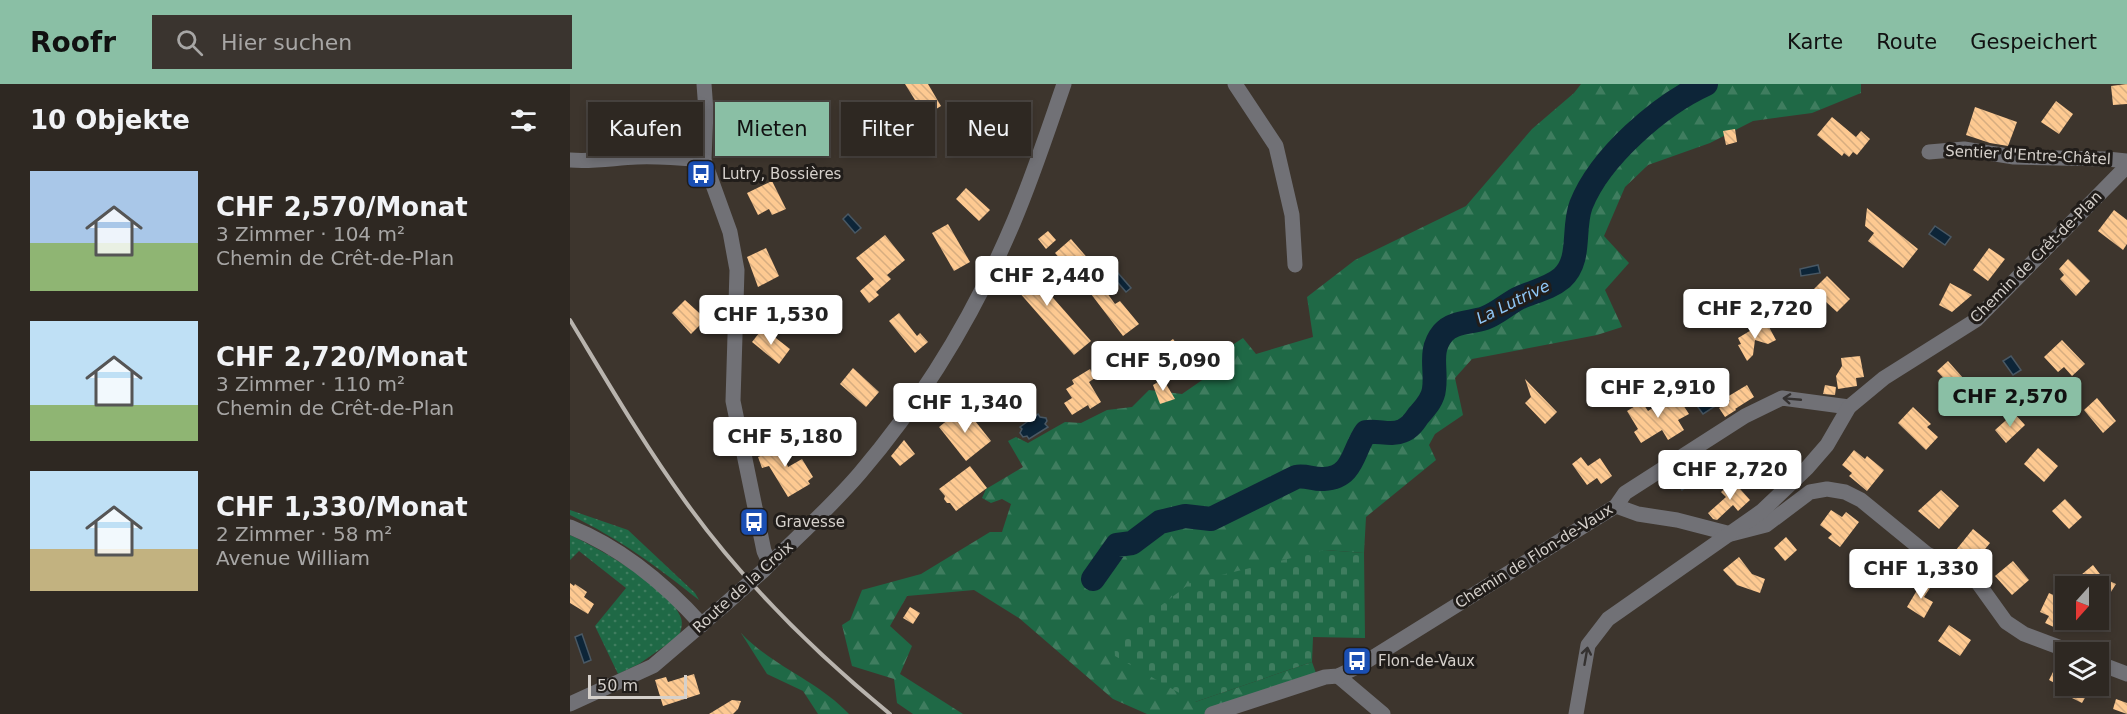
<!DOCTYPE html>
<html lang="de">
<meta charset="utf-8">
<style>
:root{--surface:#2e2822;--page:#3a342f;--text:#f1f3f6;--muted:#a7a6a5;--line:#494440;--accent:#8abfa5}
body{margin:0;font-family:"DejaVu Sans",sans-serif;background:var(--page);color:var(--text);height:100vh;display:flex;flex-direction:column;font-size:22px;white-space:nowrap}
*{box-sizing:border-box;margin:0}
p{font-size:20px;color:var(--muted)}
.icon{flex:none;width:33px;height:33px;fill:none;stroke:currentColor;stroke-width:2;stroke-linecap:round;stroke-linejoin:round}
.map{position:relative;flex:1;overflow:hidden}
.details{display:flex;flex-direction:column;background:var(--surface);width:570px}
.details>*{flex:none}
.hud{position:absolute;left:18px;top:18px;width:570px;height:54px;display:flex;gap:12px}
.needle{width:39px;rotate:201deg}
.fabs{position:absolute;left:1485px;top:492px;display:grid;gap:12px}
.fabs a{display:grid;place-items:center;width:54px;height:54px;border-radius:0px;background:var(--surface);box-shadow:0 3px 9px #0003,0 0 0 2px var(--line);font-size:30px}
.scale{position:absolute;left:18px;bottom:15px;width:99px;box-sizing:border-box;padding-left:6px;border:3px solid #d5d0cb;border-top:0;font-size:16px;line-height:21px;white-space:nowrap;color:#d5d0cb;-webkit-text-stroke:4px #211d1a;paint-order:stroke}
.price{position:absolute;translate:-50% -51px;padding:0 14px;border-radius:6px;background:#fff;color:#222;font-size:20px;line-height:39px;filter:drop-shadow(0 2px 3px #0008)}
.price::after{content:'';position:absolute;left:50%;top:36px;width:18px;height:14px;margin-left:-9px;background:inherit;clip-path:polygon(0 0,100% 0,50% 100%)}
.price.on{background:var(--accent);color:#111}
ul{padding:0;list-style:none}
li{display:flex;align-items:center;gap:18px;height:150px;padding:0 30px}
li span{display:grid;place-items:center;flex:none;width:168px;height:120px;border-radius:0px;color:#555}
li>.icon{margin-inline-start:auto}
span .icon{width:72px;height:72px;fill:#fffc;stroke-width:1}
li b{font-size:26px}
h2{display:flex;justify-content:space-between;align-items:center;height:72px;padding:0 30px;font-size:26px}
.tag{padding:0 21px;border-radius:0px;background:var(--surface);box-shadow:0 3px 9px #0003,0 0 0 2px var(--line);font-size:21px;line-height:54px}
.tag.on{background:var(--accent);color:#111}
header{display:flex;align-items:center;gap:36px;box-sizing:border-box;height:84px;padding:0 30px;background:var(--accent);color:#111}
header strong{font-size:28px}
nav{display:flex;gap:33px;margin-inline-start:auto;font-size:21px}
.search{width:420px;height:54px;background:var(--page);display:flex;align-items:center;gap:15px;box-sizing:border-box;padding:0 21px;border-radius:0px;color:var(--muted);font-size:22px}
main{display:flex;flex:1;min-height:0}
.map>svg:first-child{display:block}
.grass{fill:url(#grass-dots)}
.forest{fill:url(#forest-firs)}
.cemetery{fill:url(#cemetery-stones)}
.water{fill:#0d2538;stroke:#495864;stroke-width:1.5}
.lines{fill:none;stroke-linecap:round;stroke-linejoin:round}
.river{stroke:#0d2538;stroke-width:24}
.building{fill:url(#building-back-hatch)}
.minor{stroke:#717176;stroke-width:15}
.rail{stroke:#b9b4ae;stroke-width:4}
.minor-bridge{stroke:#717176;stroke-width:15}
.oneway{stroke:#353231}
.labels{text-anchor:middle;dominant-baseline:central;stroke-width:6;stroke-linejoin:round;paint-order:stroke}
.street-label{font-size:15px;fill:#d5d0cb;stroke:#211d1a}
.poi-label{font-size:15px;fill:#d5d0cb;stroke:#211d1a;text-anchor:start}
.water-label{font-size:16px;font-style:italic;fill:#8fc6f5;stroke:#211d1a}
</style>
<header>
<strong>Roofr</strong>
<div class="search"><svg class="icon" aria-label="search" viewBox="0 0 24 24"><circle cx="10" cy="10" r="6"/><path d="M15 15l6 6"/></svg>Hier suchen</div>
<nav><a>Karte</a><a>Route</a><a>Gespeichert</a></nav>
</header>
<main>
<section class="details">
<h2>10 Objekte<svg class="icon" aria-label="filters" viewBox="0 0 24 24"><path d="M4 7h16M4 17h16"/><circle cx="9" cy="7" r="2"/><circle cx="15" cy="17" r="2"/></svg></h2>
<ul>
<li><span style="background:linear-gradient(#a9c7e8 60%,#8fb573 0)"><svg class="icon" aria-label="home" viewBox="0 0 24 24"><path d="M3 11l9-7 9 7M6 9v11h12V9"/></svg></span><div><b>CHF 2,570/Monat</b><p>3 Zimmer · 104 m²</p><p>Chemin de Crêt-de-Plan</p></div></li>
<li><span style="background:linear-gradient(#bfe0f5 70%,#8fb573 0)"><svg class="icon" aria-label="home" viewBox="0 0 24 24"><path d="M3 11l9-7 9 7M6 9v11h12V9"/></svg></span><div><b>CHF 2,720/Monat</b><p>3 Zimmer · 110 m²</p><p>Chemin de Crêt-de-Plan</p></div></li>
<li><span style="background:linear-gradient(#bfe0f5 65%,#c2b280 0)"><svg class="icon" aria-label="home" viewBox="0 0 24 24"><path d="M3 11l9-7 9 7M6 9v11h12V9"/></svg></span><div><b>CHF 1,330/Monat</b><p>2 Zimmer · 58 m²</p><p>Avenue William</p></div></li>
</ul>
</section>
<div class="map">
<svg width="1557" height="630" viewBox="0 0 1557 630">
<defs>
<pattern id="grass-dots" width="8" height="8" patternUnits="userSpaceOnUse" patternTransform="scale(1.5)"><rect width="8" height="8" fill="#1f6946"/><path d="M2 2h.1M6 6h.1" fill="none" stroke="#3f7d5f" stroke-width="1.8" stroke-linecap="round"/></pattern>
<pattern id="forest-firs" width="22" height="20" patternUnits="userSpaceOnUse" patternTransform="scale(1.5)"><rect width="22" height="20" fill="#1f6946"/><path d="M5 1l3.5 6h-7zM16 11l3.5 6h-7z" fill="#3f7d5f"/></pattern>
<pattern id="cemetery-stones" width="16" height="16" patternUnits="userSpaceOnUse" patternTransform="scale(1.5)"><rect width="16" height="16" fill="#1f6946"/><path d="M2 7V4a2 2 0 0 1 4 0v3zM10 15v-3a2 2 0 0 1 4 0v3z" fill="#3f7d5f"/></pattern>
<pattern id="building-back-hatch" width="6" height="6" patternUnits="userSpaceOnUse" patternTransform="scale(1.5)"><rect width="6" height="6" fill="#fdc991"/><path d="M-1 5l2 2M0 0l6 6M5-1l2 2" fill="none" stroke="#d7ad80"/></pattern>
</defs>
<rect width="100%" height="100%" fill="#3d352d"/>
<g class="grass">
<path d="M0 426 58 446 125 509 129 516C86 482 50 455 0 431Z"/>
<path d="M0 451C27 463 102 505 111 534 113 540 111 546 109 552L69 580 48 590 25 542 56 504 9 467 0 476Z"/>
</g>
<g class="forest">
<polygon points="1011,0 1291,0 1291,9 1242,29 1183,37 1140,59 1078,81 1055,103 1034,152 1059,179 1035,206 1052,243 1027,251 902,275 885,294 893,331 865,350 859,361 866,376 796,433 794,469 755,466 625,618 742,578 746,589 642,630 577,630 543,615 449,534 404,506 337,512 320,542 342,562 330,590 393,630 343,630 327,619 324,595 282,582 272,541 280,536 292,506 351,490 420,448 432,448 441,420 432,415 421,419 412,414 416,405 453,383 438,357 446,353 458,359 495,338 511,339 537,326 562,323 579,306 612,310 638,292 653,267 673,254 686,270 743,253 737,213 785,176 896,122 962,45 1004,9"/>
<path d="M171 549C202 582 248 597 279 630H248L233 607 197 590Z"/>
</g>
<polygon class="cemetery" points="755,466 794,469 795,554 743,553 742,578 625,618 545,572 544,557 622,498"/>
<g class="water">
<polygon points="278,130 291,144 285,149 273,135"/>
<polygon points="1365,142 1381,153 1375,161 1359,150"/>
<polygon points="1248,181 1250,189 1231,192 1230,185"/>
<polygon points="548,189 561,204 556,208 543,193"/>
<polygon points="1441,272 1451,286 1443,291 1433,277"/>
<polygon points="1145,311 1150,319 1133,330 1127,322"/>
<polygon points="468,330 470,333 476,334 477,337 475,340 478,343 459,355 457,352 453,353 450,349 452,345 450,343"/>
<polygon points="1119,389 1123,390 1125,394 1125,397 1112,406 1107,397"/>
<polygon points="12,550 21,576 14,579 5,553"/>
</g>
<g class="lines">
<path class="river" d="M523 495 547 461 562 459 590 438 615 432 641 435 726 393C736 391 744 396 754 395 784 394 783 365 796 348 808 346 821 352 832 347 840 344 844 338 848 332 855 324 863 316 864 305 867 285 858 267 873 249 883 237 902 239 915 234 926 230 936 221 947 215 961 208 979 205 992 194 1012 176 1002 145 1011 121 1030 73 1090 21 1136 0"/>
</g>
<g class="building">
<polygon points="335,0 358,0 371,22 355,32"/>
<polygon points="1557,0 1557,20 1543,21 1541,2"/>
<polygon points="159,16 168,53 173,53 172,73 147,72 149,19"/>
<polygon points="1486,17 1503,30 1489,50 1471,38"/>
<polygon points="1405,23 1447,38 1438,62 1420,59 1396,51"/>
<polygon points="438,24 445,36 449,33 456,46 440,56 426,31"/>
<polygon points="1262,33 1286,53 1291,47 1300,55 1287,71 1283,68 1279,73 1274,69 1272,72 1247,51"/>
<polygon points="1165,45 1167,58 1156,61 1153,47"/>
<polygon points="202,97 216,125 202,131 199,125 188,131 177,109"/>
<polygon points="396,104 420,126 409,137 386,115"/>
<polygon points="1297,124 1348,165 1333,184 1298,157 1304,149 1295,142"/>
<polygon points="1544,126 1557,136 1557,160 1553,166 1528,147"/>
<polygon points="378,140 400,178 384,187 362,149"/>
<polygon points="478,147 486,156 476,165 468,155"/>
<polygon points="315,151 335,176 317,191 321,195 306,208 309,211 299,219 290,207 304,195 286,174"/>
<polygon points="501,155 520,177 504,191 485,169"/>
<polygon points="196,164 209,192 188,203 177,173"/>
<polygon points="1419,164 1435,175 1418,197 1403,186"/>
<polygon points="449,175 521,257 504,271 433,190"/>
<polygon points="1498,175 1520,197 1506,212 1490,195 1494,191 1489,185"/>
<polygon points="1257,192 1280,215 1267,228 1243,206"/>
<polygon points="1380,199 1402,211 1382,228 1369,221"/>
<polygon points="532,202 545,220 550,217 569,240 553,252 521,210"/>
<polygon points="115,216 136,235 121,250 102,229"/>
<polygon points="329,229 347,252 350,249 358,258 345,269 319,237"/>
<polygon points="1193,239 1196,244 1199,243 1206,256 1198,260 1185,256 1183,271 1177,277 1168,261 1171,260 1168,254"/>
<polygon points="193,244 220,265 209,280 182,258"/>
<polygon points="603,255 620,278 605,289 588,266"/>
<polygon points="1492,256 1515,280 1502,292 1494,283 1488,288 1474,273"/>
<polygon points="1290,272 1294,293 1286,294 1287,302 1268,305 1266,292 1272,282 1271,274"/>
<polygon points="1378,277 1416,320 1406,329 1367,287"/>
<polygon points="283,284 309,308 296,323 270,300"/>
<polygon points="520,285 525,294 519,298 531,318 520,325 518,321 502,331 494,319 502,314 496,305 504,300 502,296"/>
<polygon points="593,295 605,315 590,320 583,301"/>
<polygon points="955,295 987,328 975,340 955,319 961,313"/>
<polygon points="1177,301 1184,313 1165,325 1161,319 1166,326 1155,333 1149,324 1160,317 1157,313"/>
<polygon points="1255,301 1266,303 1265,311 1253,310"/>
<polygon points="1108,313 1119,330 1108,336 1114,346 1098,356 1092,346 1071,359 1064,348 1068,345 1057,327 1072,318 1078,327 1096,315 1098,319"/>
<polygon points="1527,314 1546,337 1533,349 1514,326"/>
<polygon points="394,323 421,357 396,377 369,343"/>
<polygon points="1343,323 1361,340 1357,343 1368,353 1356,366 1328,339"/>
<polygon points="1444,329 1455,341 1436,359 1425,346"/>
<polygon points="206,351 218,383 232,375 243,393 238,397 240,400 218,413 199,382 192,384 188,373 196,370 191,357"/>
<polygon points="334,356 345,370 330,382 321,372"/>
<polygon points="1468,364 1488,382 1474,398 1454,380"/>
<polygon points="1284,366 1295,375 1297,372 1314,386 1297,407 1279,392 1282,389 1272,381"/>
<polygon points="1011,373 1018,382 1030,374 1042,392 1031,400 1027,394 1017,401 1002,380"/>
<polygon points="400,382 417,404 386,427 380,419 377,419 374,415 375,412 369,405"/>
<polygon points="1163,397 1180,416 1168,427 1163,421 1147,436 1143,435 1138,429 1156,413 1151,408"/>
<polygon points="1371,406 1389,422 1369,445 1348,427"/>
<polygon points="1495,415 1512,433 1499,445 1482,427"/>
<polygon points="1261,426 1272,433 1276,428 1289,438 1270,463 1258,454 1262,450 1250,441"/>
<polygon points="1403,445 1420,459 1407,475 1399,469 1395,474 1386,466"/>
<polygon points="1216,453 1227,466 1215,477 1204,464"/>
<polygon points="1169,473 1182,490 1195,495 1190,509 1167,501 1153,486"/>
<polygon points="1291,474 1310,489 1298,503 1280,488"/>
<polygon points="1443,477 1459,496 1442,511 1425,492"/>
<polygon points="1523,481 1533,494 1546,500 1539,511 1528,506 1528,502 1523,502 1511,491"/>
<polygon points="1353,496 1362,501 1354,513 1363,518 1354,534 1337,523"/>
<polygon points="0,499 4,502 5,500 17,508 14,513 24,520 18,530 0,519"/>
<polygon points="1479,509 1490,514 1489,518 1496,522 1496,528 1488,545 1475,539 1479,532 1470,528"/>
<polygon points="340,523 350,529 343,540 333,534"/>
<polygon points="1379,541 1401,556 1390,572 1368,557"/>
<polygon points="1486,582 1496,586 1496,605 1479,596"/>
<polygon points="124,590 130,610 93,622 85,596 96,593 98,598"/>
<polygon points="1501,602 1514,602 1520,605 1512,619 1496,611"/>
<polygon points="1546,615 1557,619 1557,630 1543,625"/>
<polygon points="162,616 171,617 168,625 163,630 139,630"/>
</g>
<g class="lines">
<g class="minor">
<polyline points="134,0 136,27 134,76 160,148 167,186 163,317 194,467 200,480"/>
<polyline points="665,0 706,62 722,131 725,181"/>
<polyline points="1359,68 1394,65 1444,73 1537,75 1557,77"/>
<path d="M0 76C23 78 44 74 67 73 89 72 111 74 134 76"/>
<polyline points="1046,422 1068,430 1107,436 1161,450 1196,441 1240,408 1257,405 1275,408 1291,416 1357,470 1389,485 1408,499 1436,538 1454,550 1502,568"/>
<path d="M0 443C52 464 95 500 132 541"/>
<path d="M194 486C227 453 261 423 290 389 354 314 406 227 444 137 463 92 478 46 494 0"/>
<polyline points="1528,579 1557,590"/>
<polyline points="768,592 813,630"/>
<polyline points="0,620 83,582 152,523"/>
<polyline points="642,630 755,593 768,592 789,582 1046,422 1055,409 1175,332 1212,314 1279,323"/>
<polyline points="1006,630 1018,561 1038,535 1192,427 1237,384 1257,361 1279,323 1314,294 1406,236 1557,82"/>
</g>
<path class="rail" d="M0 236C37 297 73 359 115 417 173 498 243 567 320 630"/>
<polyline class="minor-bridge" points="152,523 194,486"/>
</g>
<defs><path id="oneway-shaft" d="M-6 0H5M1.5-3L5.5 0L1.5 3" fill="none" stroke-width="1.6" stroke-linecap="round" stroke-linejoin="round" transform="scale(1.5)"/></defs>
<g class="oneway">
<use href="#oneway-shaft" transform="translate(1222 315) rotate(-175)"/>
<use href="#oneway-shaft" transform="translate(1016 572) rotate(-80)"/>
</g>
<defs>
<g id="bus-square" transform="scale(1.5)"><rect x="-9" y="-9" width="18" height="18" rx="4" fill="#1a4fb4" stroke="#211d1a"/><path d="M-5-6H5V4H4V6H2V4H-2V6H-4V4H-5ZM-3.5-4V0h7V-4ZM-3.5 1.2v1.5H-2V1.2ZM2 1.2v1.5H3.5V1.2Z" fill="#fff"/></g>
</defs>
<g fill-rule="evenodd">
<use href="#bus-square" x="131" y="90"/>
<use href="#bus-square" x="184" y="438"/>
<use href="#bus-square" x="787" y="577"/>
</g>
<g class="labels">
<g class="street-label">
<text transform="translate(1458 71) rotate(3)">Sentier d'Entre-Châtel</text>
<text transform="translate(1466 173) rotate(-45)">Chemin de Crêt-de-Plan</text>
<text transform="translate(964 472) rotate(-32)">Chemin de Flon-de-Vaux</text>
<text transform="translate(173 503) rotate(-42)">Route de la Croix</text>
</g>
<g class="poi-label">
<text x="152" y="90">Lutry, Bossières</text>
<text x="205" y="438">Gravesse</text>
<text x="808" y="577">Flon-de-Vaux</text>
</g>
<g class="water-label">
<text transform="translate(943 218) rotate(-26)">La Lutrive</text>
</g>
</g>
</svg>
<div class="fabs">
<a><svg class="needle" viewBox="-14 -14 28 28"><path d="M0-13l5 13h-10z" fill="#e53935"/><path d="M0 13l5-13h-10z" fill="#a7a6a5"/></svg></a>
<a><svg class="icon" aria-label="layers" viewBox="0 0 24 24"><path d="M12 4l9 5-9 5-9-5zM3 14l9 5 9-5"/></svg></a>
</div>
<div class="scale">50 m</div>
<b class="price" style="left:477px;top:223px">CHF 2,440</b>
<b class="price" style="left:1185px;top:256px">CHF 2,720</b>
<b class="price" style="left:201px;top:262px">CHF 1,530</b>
<b class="price" style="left:593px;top:308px">CHF 5,090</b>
<b class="price" style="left:1088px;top:335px">CHF 2,910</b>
<b class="price on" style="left:1440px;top:344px">CHF 2,570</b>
<b class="price" style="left:395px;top:350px">CHF 1,340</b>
<b class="price" style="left:215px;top:384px">CHF 5,180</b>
<b class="price" style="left:1160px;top:417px">CHF 2,720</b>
<b class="price" style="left:1351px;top:516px">CHF 1,330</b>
<div class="hud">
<a class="tag">Kaufen</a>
<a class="tag on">Mieten</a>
<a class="tag">Filter</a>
<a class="tag">Neu</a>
</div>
</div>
</main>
